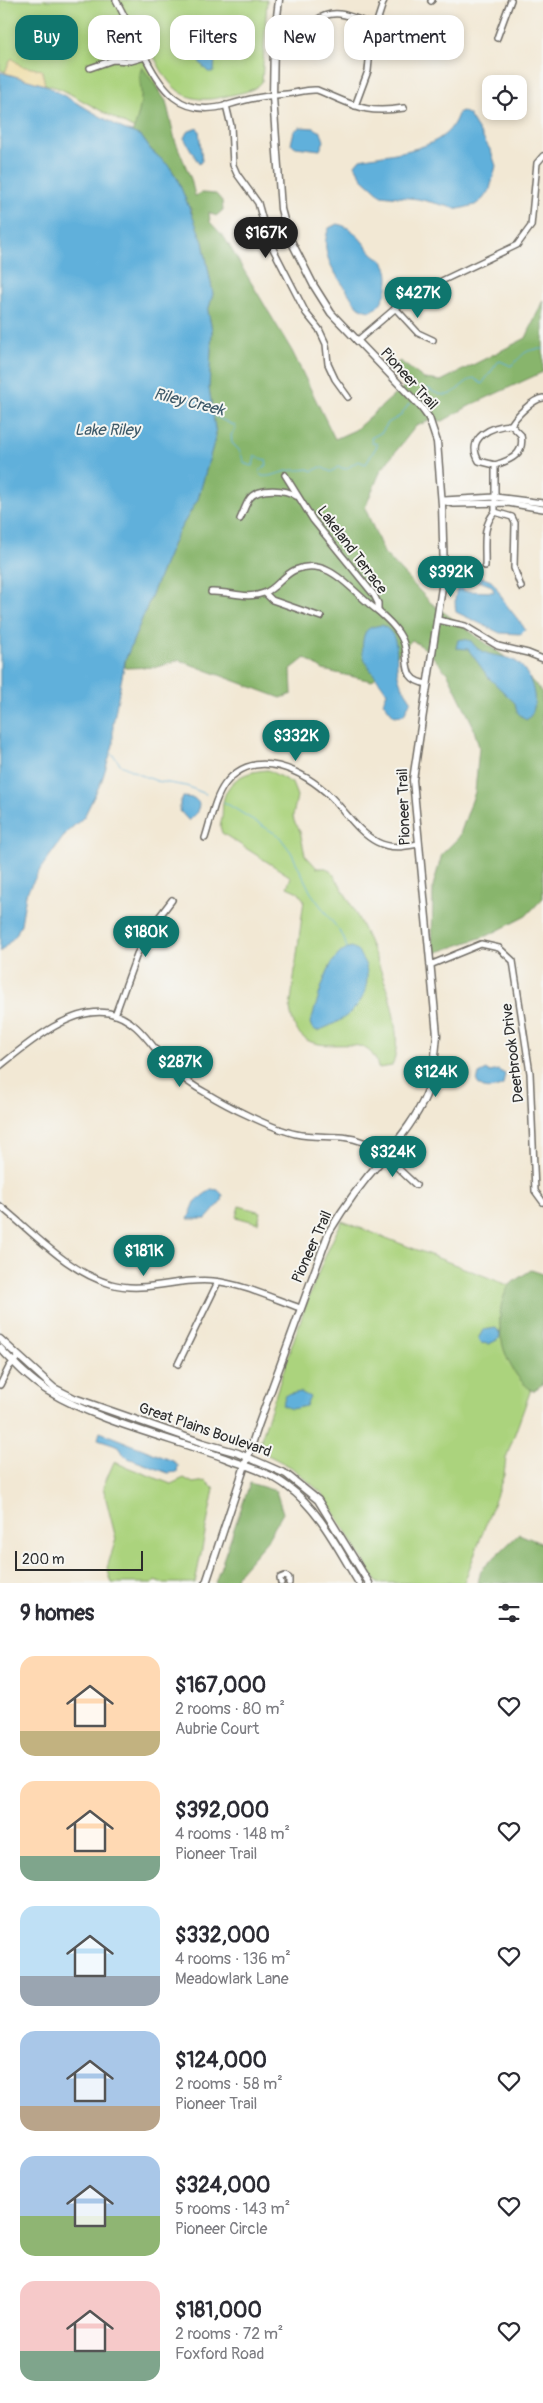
<!DOCTYPE html>
<meta charset="utf-8">
<style>
:root{--surface:#fff;--page:#f2f2f3;--text:#2b2b33;--muted:#7c7c81;--accent:#0f766e}
body{margin:0;font-family:Pangolin,sans-serif;background:var(--page);color:var(--text);height:100vh;display:flex;flex-direction:column;font-size:19px;white-space:nowrap}
*{box-sizing:border-box;margin:0}
p{font-size:16px;color:var(--muted)}
.icon{flex:none;width:28px;height:28px;fill:none;stroke:currentColor;stroke-width:2;stroke-linecap:round;stroke-linejoin:round}
.map{position:relative;height:1583px;overflow:hidden}
.drawer{display:flex;flex-direction:column;background:var(--surface);flex:1}
.drawer>*{flex:none}
.banner{position:absolute;left:15px;top:15px;width:514px;height:45px;display:flex;gap:10px}
.buttons{position:absolute;left:482px;top:75px;display:grid;gap:10px}
.buttons a{display:grid;place-items:center;width:45px;height:45px;border-radius:10px;background:var(--surface);box-shadow:0 2px 8px #0003;font-size:25px}
.scale{position:absolute;left:15px;bottom:12px;width:128px;box-sizing:border-box;padding-left:5px;border:2px solid #2b2b2b;border-top:0;font-size:14px;line-height:18px;white-space:nowrap;color:#2b2b2b;-webkit-text-stroke:4px #f6f6f2;paint-order:stroke}
.price{position:absolute;translate:-50% -42px;padding:0 11px;border-radius:18px;background:var(--accent);color:#fff;font-size:16px;line-height:32px;filter:drop-shadow(0 1px 2px #0008)}
.price::after{content:'';position:absolute;left:50%;top:30px;width:15px;height:11px;margin-left:-8px;background:inherit;clip-path:polygon(0 0,100% 0,50% 100%)}
.price.current{background:#222;color:#fff}
ul{padding:0;list-style:none}
li{display:flex;align-items:center;gap:15px;height:125px;padding:0 20px}
li span{display:grid;place-items:center;flex:none;width:140px;height:100px;border-radius:15px;color:#555}
li>.icon{margin-inline-start:auto}
span .icon{width:60px;height:60px;fill:#fffc;stroke-width:1}
li b{font-size:21px}
h2{display:flex;justify-content:space-between;align-items:center;height:60px;padding:0 20px;font-size:21px}
.chip{padding:0 18px;border-radius:15px;background:var(--surface);box-shadow:0 2px 8px #0003;font-size:18px;line-height:45px}
.chip.current{background:var(--accent);color:#fff}
.map>svg:first-child{display:block}
.green{fill:#abd37d;stroke:#6b7f54}
.forest{fill:#88b56c;stroke:#5a704c}
.sand{fill:#eeda9e;stroke:#8c8264}
.water{fill:#61b0db;stroke:#466e83;fill-rule:evenodd}
.lines{fill:none;stroke-linecap:round;stroke-linejoin:round}
.stream{stroke:#61b0db;stroke-width:1}
.minor-casing{stroke:#716d66;stroke-width:8}
.major-casing{stroke:#716d66;stroke-width:9}
.minor{stroke:#fff;stroke-width:5}
.major{stroke:#fff;stroke-width:6}
.labels{text-anchor:middle;dominant-baseline:central;stroke-width:4;stroke-linejoin:round;paint-order:stroke}
.street-label{font-size:15px;fill:#2b2b2b;stroke:#f6f6f2}
.water-label{font-size:16px;font-style:italic;fill:#3e5a69;stroke:#f6f6f2}
</style>
<div class="map">
<svg width="543" height="1583" viewBox="0 0 543 1583">
<rect width="100%" height="100%" fill="#f6f6f2"/>
<filter id="ink" filterUnits="userSpaceOnUse"><feTurbulence type="fractalNoise" baseFrequency=".02" numOctaves="2"/><feDisplacementMap in="SourceGraphic" scale="10" xChannelSelector="R" yChannelSelector="G"/><feConvolveMatrix kernelMatrix="1 2 1 2 8 2 1 2 1" color-interpolation-filters="sRGB"/></filter>
<filter id="wash" filterUnits="userSpaceOnUse"><feTurbulence type="fractalNoise" baseFrequency=".0096" numOctaves="4" result="noise"/><feDisplacementMap in="SourceGraphic" scale="20" xChannelSelector="R" yChannelSelector="G"/><feGaussianBlur stdDeviation="1.12" result="paint"/><feColorMatrix in="noise" values="0 0 0 0 0 0 0 0 0 0 0 0 0 0 0 0 0 1.4 0 .05"/><feComposite in="paint" operator="in"/></filter>
<g filter="url(#wash)">
<rect width="100%" height="100%" fill="#f2e8d4"/>
<g class="green">
<path d="M0 0H267L262 82C254 92 239 93 227 96 167 112 162 65 138 26L168 117 140 132 61 89 0 70Z"/>
<path d="M268 770 292 783 297 796 293 816 294 821 300 831 305 855 317 868H326L331 871C358 910 412 1020 392 1066L378 1068C368 1017 300 1077 290 1009L304 900 298 892 287 887 291 877 222 833 220 826C224 814 221 808 224 798 230 777 249 771 268 770Z"/>
<polygon points="239,1206 261,1212 258,1223 236,1217"/>
<path d="M342 1221 513 1287 512 1311 500 1320 505 1348 537 1373 506 1458 504 1475 464 1583H377L323 1494 291 1467 264 1453 260 1449 261 1439C286 1366 307 1289 342 1221Z"/>
<polygon points="114,1462 171,1484 184,1478 193,1483 206,1481 214,1489 195,1583 160,1583 156,1581 153,1583 112,1583 107,1568 116,1539 103,1487"/>
</g>
<g class="forest">
<path d="M142 67 166 101 175 140 191 179 195 196 202 193 216 194 222 201 223 210 216 216 209 212 210 222 224 237 292 351 335 439 355 430 409 382 393 366 400 361 424 379 441 381 526 338 543 300V372L469 406 443 421 431 420 416 426 381 470 365 508 384 553 431 603 520 668 542 692 543 898 526 916 489 935 435 953 432 947 433 886 442 854 459 837 475 792 479 747 472 723 448 674 426 649 412 640 372 681 323 670 305 658 291 669 292 694 281 698 179 660 157 667 125 668V661L165 562 176 536 198 499 216 435 209 388 212 330 208 311 213 294 203 242 195 228 191 209 185 202 177 178 169 166 151 150 141 136 132 133C137 122 140 110 141 98 142 86 137 78 142 67Z"/>
<path d="M531 1270 543 1274V1384L533 1391C503 1372 489 1317 509 1286 514 1280 524 1275 531 1270Z"/>
<polygon points="250,1483 276,1491 283,1513 266,1542 237,1575 235,1583 215,1583"/>
<polygon points="519,1534 543,1544 543,1583 478,1583 481,1570"/>
</g>
<polygon class="sand" points="12,58 21,66 42,70 45,85 5,73 9,62"/>
<g class="water">
<polygon points="202,42 216,44 214,72 208,72 196,58 195,46"/>
<polygon points="0,72 45,85 121,128 141,136 151,150 169,166 177,178 203,242 213,294 208,311 212,330 209,388 216,435 198,499 176,536 165,562 125,661 113,724 113,745 102,780 84,817 67,832 41,868 26,894 21,924 16,935 0,952"/>
<path d="M462 111 469 115 491 151 496 166 490 189 483 199 475 205 459 209 418 199 381 195 362 178 355 165 360 159C387 153 439 152 454 123 456 120 457 116 459 112Z"/>
<polygon points="300,127 314,128 321,132 324,141 320,150 296,147 291,144 294,131"/>
<polygon points="197,128 199,130 202,161 199,164 184,138 187,132"/>
<path d="M337 224C354 227 361 241 372 253 376 257 382 259 384 263 393 277 386 305 371 311 358 311 352 299 346 289 333 271 319 251 329 228Z"/>
<path d="M479 576 491 581 495 585 505 603 523 626 525 630 521 634 500 633 456 612C453 592 457 576 479 576ZM479 581 492 586 494 592 464 591 462 587 465 584Z"/>
<path d="M382 625C404 637 393 659 399 679 401 686 407 693 411 700L404 715 394 716 383 702 387 693C377 675 359 664 363 640 365 628 370 627 382 625Z"/>
<path d="M464 639 471 641C483 659 500 653 515 661 532 670 543 710 526 720L517 712 515 703 489 678 468 649 456 648 458 640Z"/>
<polygon points="183,797 194,798 199,803 198,812 189,821 180,811 180,802"/>
<path d="M351 947C357 949 360 955 363 960 367 966 367 973 367 979 366 1007 342 1022 317 1031L312 1028 310 1023C319 1002 325 954 351 947Z"/>
<path d="M487 1070 490 1072 498 1070 505 1074 503 1085C494 1089 483 1092 477 1082L479 1074Z"/>
<polygon points="211,1189 218,1190 223,1195 222,1201 206,1219 188,1219 195,1202"/>
<polygon points="496,1328 500,1334 499,1339 489,1344 481,1343 478,1339 483,1330"/>
<polygon points="300,1392 310,1397 306,1406 291,1409 282,1405 286,1395"/>
<polygon points="100,1432 173,1461 178,1465 177,1472 168,1473 128,1458 123,1454 119,1446 98,1439"/>
</g>
<g class="lines">
<g class="stream">
<path d="M419 393 427 388C454 406 455 385 474 378L482 384 498 362 500 361 511 366C525 354 523 349 543 349"/>
<path d="M214 416 235 426 236 429 231 435 232 443 239 450 245 464 253 466 255 456 266 460 267 465 259 472 262 476C273 477 277 473 287 471 294 469 301 471 308 469L313 471 321 467 331 472 338 467 346 469 358 461 366 464 378 444 372 443 371 438 382 432 388 423 400 416 409 404"/>
<polyline points="109,750 121,765 141,775 157,781 186,786 206,794"/>
<polyline points="224,802 279,836 291,852 311,893 343,936 347,948"/>
</g>
</g>
</g>
<g filter="url(#ink)">
<g class="lines">
<g class="minor-casing">
<g id="minor">
<path d="M116 0C125 17 133 34 142 51 161 89 180 119 228 105 251 98 264 96 287 94 298 93 306 89 317 90 353 104 363 115 404 108"/>
<polyline points="431,1 432,0"/>
<path d="M315 21C336 6 353 18 375 26"/>
<polyline points="497,38 511,0"/>
<polyline points="90,68 113,60 131,61 145,57"/>
<polyline points="226,105 231,126 233,165 237,174 258,203 268,239 306,313 319,329 326,344 328,364 335,379 348,397"/>
<polyline points="355,106 368,71 371,40 384,0"/>
<polyline points="395,308 418,333 433,340"/>
<polyline points="357,341 410,296 517,245 531,226 537,163 543,156"/>
<path d="M511 425C516 416 533 399 543 398"/>
<path d="M495 465C511 460 525 454 521 435L511 425C492 426 465 437 479 461L495 465V512"/>
<path d="M285 475 313 520 374 595 378 603V611C388 620 398 629 403 641 411 660 399 680 428 684"/>
<polyline points="444,500 495,497 543,503"/>
<polyline points="442,501 454,504 508,503 543,509"/>
<path d="M240 519C243 513 246 503 250 498 259 487 286 489 296 496"/>
<path d="M485 566C486 548 481 526 495 512L512 517 515 523 514 568 521 587"/>
<path d="M211 592C229 591 246 600 264 593 276 589 283 575 295 570 330 555 352 593 378 611"/>
<polyline points="265,593 272,600 321,617"/>
<polyline points="438,620 465,626 498,646 528,653 543,659"/>
<path d="M205 838C211 820 214 799 225 784 254 746 304 770 331 797 346 812 358 832 377 842 391 849 403 847 418 844"/>
<polyline points="430,965 481,944 499,948 513,961 530,1073 535,1191 543,1202"/>
<polyline points="115,1015 137,954 156,921 172,900"/>
<path d="M0 1066C27 1044 71 1006 109 1013 138 1018 153 1049 172 1069 182 1078 195 1087 206 1093 227 1106 273 1129 296 1134 318 1139 341 1133 363 1142 383 1151 400 1171 416 1185"/>
<path d="M0 1206C34 1233 68 1272 111 1284 146 1294 179 1277 213 1281 242 1284 272 1298 300 1308"/>
<polyline points="178,1364 218,1282"/>
<polyline points="0,1385 9,1367 18,1357"/>
<polyline points="281,1583 280,1578 285,1576 289,1578 289,1583"/>
</g>
</g>
<g class="major-casing">
<g id="major">
<polyline points="0,1339 54,1388 74,1398 203,1443 238,1453 286,1474 318,1500 369,1583"/>
<path d="M0 1348C14 1363 30 1380 48 1391 97 1421 170 1438 225 1458 246 1466 269 1472 287 1486 320 1510 338 1549 359 1583"/>
<path d="M206 1583 258 1426 329 1232C344 1207 361 1183 381 1161 398 1140 415 1121 426 1095 434 1077 435 1055 437 1035L413 780 444 574 442 505 437 442 429 418 421 407 331 313 314 286 288 235 281 209 273 97 274 41 279 0"/>
</g>
</g>
<use href="#minor" class="minor"/>
<use href="#major" class="major"/>
</g>
</g>
<g class="labels">
<g class="street-label">
<text transform="translate(409 379) rotate(48)">Pioneer Trail</text>
<text transform="translate(352 550) rotate(53)">Lakeland Terrace</text>
<text transform="translate(404 807) rotate(-92)">Pioneer Trail</text>
<text transform="translate(513 1053) rotate(-97)">Deerbrook Drive</text>
<text transform="translate(312 1247) rotate(-66)">Pioneer Trail</text>
<text transform="translate(205 1430) rotate(19)">Great Plains Boulevard</text>
</g>
<g class="water-label">
<text transform="translate(189 402) rotate(14)">Riley Creek</text>
<text x="107" y="430">Lake Riley</text>
</g>
</g>
</svg>
<div class="buttons">
<a><svg class="icon" aria-label="locate" viewBox="0 0 24 24"><circle cx="12" cy="12" r="6"/><path d="M12 2v4M12 18v4M2 12h4M18 12h4"/></svg></a>
</div>
<div class="scale">200 m</div>
<b class="price current" style="left:266px;top:259px">$167K</b>
<b class="price" style="left:418px;top:319px">$427K</b>
<b class="price" style="left:451px;top:598px">$392K</b>
<b class="price" style="left:296px;top:762px">$332K</b>
<b class="price" style="left:146px;top:958px">$180K</b>
<b class="price" style="left:180px;top:1088px">$287K</b>
<b class="price" style="left:436px;top:1098px">$124K</b>
<b class="price" style="left:393px;top:1178px">$324K</b>
<b class="price" style="left:144px;top:1277px">$181K</b>
<div class="banner">
<a class="chip current">Buy</a>
<a class="chip">Rent</a>
<a class="chip">Filters</a>
<a class="chip">New</a>
<a class="chip">Apartment</a>
</div>
</div>
<section class="drawer">
<h2>9 homes<svg class="icon" aria-label="filters" viewBox="0 0 24 24"><path d="M4 7h16M4 17h16"/><circle cx="9" cy="7" r="2"/><circle cx="15" cy="17" r="2"/></svg></h2>
<ul>
<li><span style="background:linear-gradient(#ffd9b3 75%,#c2b280 0)"><svg class="icon" aria-label="home" viewBox="0 0 24 24"><path d="M3 11l9-7 9 7M6 9v11h12V9"/></svg></span><div><b>$167,000</b><p>2 rooms · 80 m²</p><p>Aubrie Court</p></div><svg class="icon" aria-label="heart" viewBox="0 0 24 24"><path d="M12 20l-8-8c-3-5 5-10 8-4 3-6 11-1 8 4z"/></svg></li>
<li><span style="background:linear-gradient(#ffd9b3 75%,#7fa58c 0)"><svg class="icon" aria-label="home" viewBox="0 0 24 24"><path d="M3 11l9-7 9 7M6 9v11h12V9"/></svg></span><div><b>$392,000</b><p>4 rooms · 148 m²</p><p>Pioneer Trail</p></div><svg class="icon" aria-label="heart" viewBox="0 0 24 24"><path d="M12 20l-8-8c-3-5 5-10 8-4 3-6 11-1 8 4z"/></svg></li>
<li><span style="background:linear-gradient(#bfe0f5 70%,#9aa5b1 0)"><svg class="icon" aria-label="home" viewBox="0 0 24 24"><path d="M3 11l9-7 9 7M6 9v11h12V9"/></svg></span><div><b>$332,000</b><p>4 rooms · 136 m²</p><p>Meadowlark Lane</p></div><svg class="icon" aria-label="heart" viewBox="0 0 24 24"><path d="M12 20l-8-8c-3-5 5-10 8-4 3-6 11-1 8 4z"/></svg></li>
<li><span style="background:linear-gradient(#a9c7e8 75%,#b9a48a 0)"><svg class="icon" aria-label="home" viewBox="0 0 24 24"><path d="M3 11l9-7 9 7M6 9v11h12V9"/></svg></span><div><b>$124,000</b><p>2 rooms · 58 m²</p><p>Pioneer Trail</p></div><svg class="icon" aria-label="heart" viewBox="0 0 24 24"><path d="M12 20l-8-8c-3-5 5-10 8-4 3-6 11-1 8 4z"/></svg></li>
<li><span style="background:linear-gradient(#a9c7e8 60%,#8fb573 0)"><svg class="icon" aria-label="home" viewBox="0 0 24 24"><path d="M3 11l9-7 9 7M6 9v11h12V9"/></svg></span><div><b>$324,000</b><p>5 rooms · 143 m²</p><p>Pioneer Circle</p></div><svg class="icon" aria-label="heart" viewBox="0 0 24 24"><path d="M12 20l-8-8c-3-5 5-10 8-4 3-6 11-1 8 4z"/></svg></li>
<li><span style="background:linear-gradient(#f6c9c9 70%,#7fa58c 0)"><svg class="icon" aria-label="home" viewBox="0 0 24 24"><path d="M3 11l9-7 9 7M6 9v11h12V9"/></svg></span><div><b>$181,000</b><p>2 rooms · 72 m²</p><p>Foxford Road</p></div><svg class="icon" aria-label="heart" viewBox="0 0 24 24"><path d="M12 20l-8-8c-3-5 5-10 8-4 3-6 11-1 8 4z"/></svg></li>
</ul>
</section>
